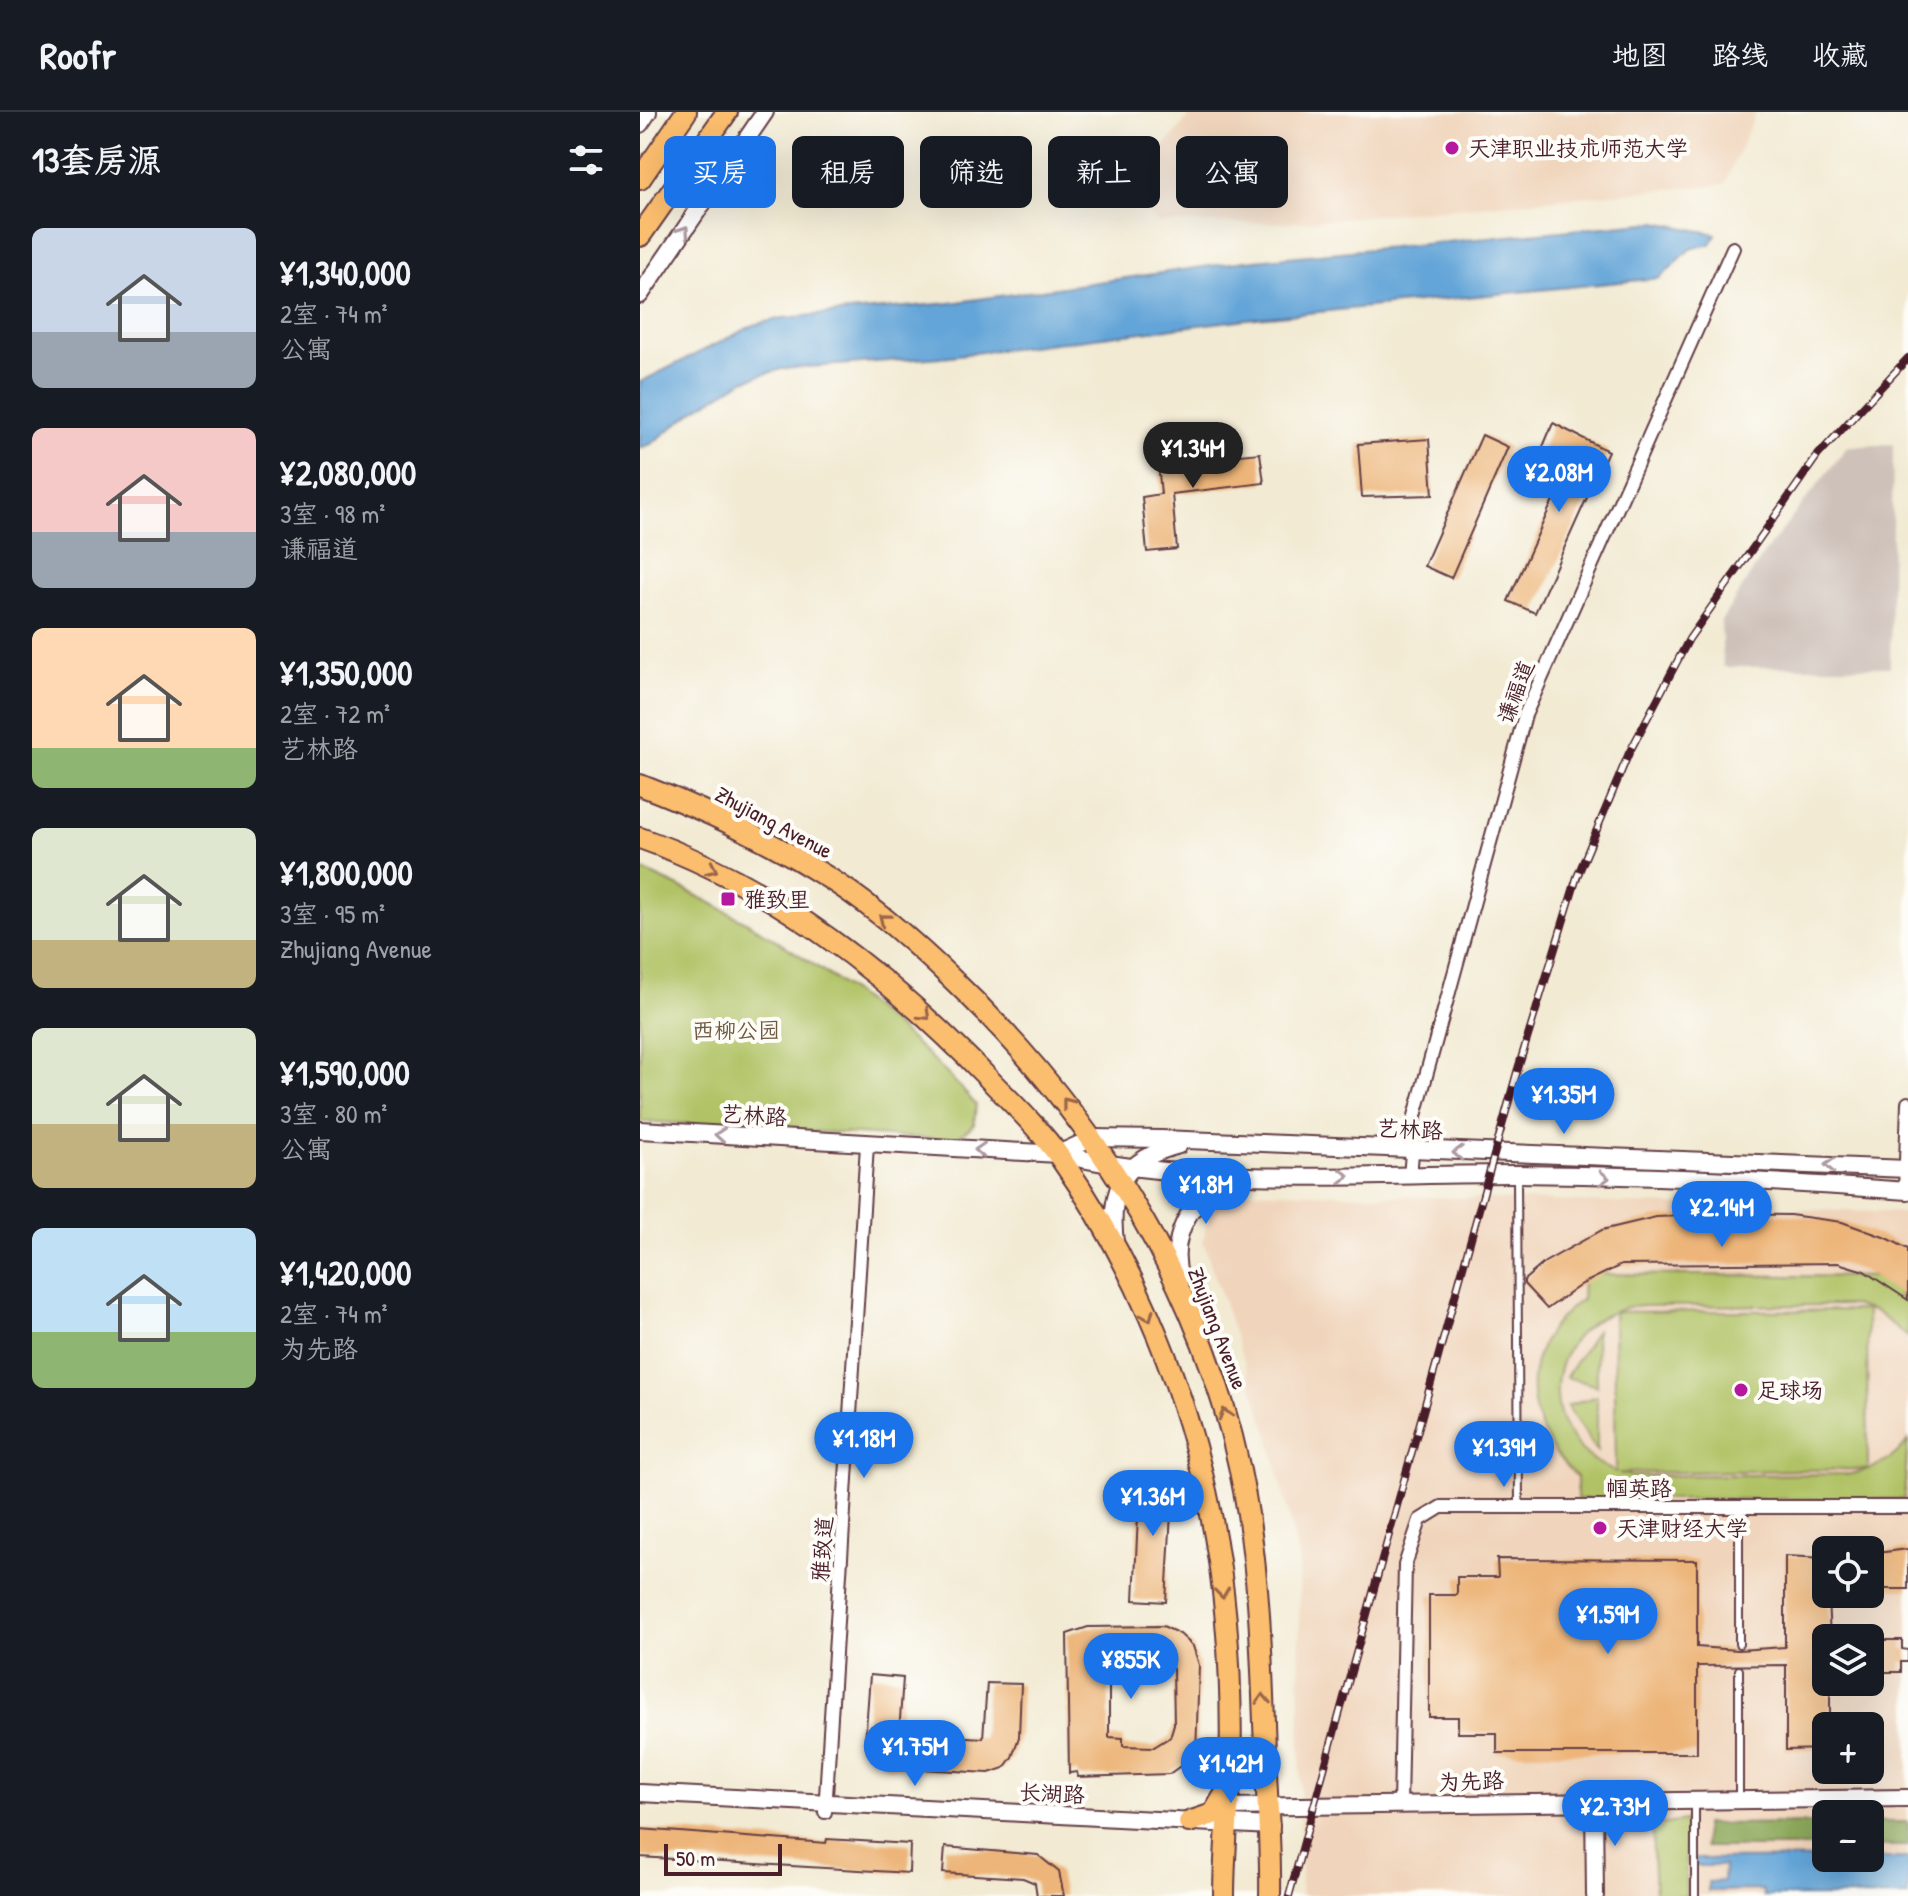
<!DOCTYPE html>
<html lang="zh">
<meta charset="utf-8">
<style>
:root{--surface:#171b24;--page:#20242c;--text:#f1f3f6;--muted:#9ea1a6;--line:#363941;--accent:#1a73e8}
body{margin:0;font-family:"Patrick Hand","LXGW WenKai TC",sans-serif;background:var(--page);color:var(--text);height:100vh;display:flex;flex-direction:column;font-size:30px;white-space:nowrap}
*{box-sizing:border-box;margin:0}
p{font-size:26px;color:var(--muted)}
.icon{flex:none;width:44px;height:44px;fill:none;stroke:currentColor;stroke-width:2;stroke-linecap:round;stroke-linejoin:round}
.map{position:relative;flex:1;overflow:hidden}
.drawer{display:flex;flex-direction:column;background:var(--surface);width:640px}
.drawer>*{flex:none}
.guide{position:absolute;left:24px;top:24px;width:760px;height:72px;display:flex;gap:16px}
.buttons{position:absolute;left:1172px;top:1424px;display:grid;gap:16px}
.buttons a{display:grid;place-items:center;width:72px;height:72px;border-radius:12px;background:var(--surface);box-shadow:0 8px 32px #0002;font-size:40px}
.scale{position:absolute;left:24px;bottom:20px;width:118px;box-sizing:border-box;padding-left:8px;border:4px solid #4a1f2b;border-top:0;font-size:22px;line-height:28px;white-space:nowrap;color:#4a1f2b;-webkit-text-stroke:6px #fdfcf7;paint-order:stroke}
.price{position:absolute;translate:-50% -68px;padding:0 18px;border-radius:28px;background:var(--accent);color:#fff;font-size:26px;line-height:52px;filter:drop-shadow(0 2px 4px #0008)}
.price::after{content:'';position:absolute;left:50%;top:48px;width:24px;height:18px;margin-left:-12px;background:inherit;clip-path:polygon(0 0,100% 0,50% 100%)}
.price.current{background:#222;color:#fff}
ul{padding:0;list-style:none}
li{display:flex;align-items:center;gap:24px;height:200px;padding:0 32px}
li span{display:grid;place-items:center;flex:none;width:224px;height:160px;border-radius:12px;color:#555}
li>.icon{margin-inline-start:auto}
span .icon{width:96px;height:96px;fill:#fffc;stroke-width:1}
li b{font-size:34px}
h2{display:flex;justify-content:space-between;align-items:center;height:96px;padding:0 32px;font-size:34px}
.tag{padding:0 28px;border-radius:12px;background:var(--surface);box-shadow:0 8px 32px #0002;font-size:28px;line-height:72px}
.tag.current{background:var(--accent);color:#fff}
header{display:flex;align-items:center;gap:48px;box-sizing:border-box;height:112px;padding:0 40px;background:var(--surface);border-bottom:2px solid var(--line)}
header strong{font-size:38px}
nav{display:flex;gap:44px;margin-inline-start:auto;font-size:28px}
main{display:flex;flex:1;min-height:0}
.map>svg:first-child{display:block}
.built{fill:#f0d5bc;fill-rule:evenodd}
.industrial{fill:#cec1b9}
.green{fill:#b0c265;stroke:#7d7048;stroke-width:2}
.forest{fill:#8ca85a;stroke:#6b6442;stroke-width:2}
.water{fill:#64a5d8;stroke:#576282;stroke-width:2}
.building{fill:#edb579;fill-rule:evenodd}
.lines{fill:none;stroke-linecap:round;stroke-linejoin:round}
.service-casing{stroke:#633d44;stroke-width:10}
.minor-casing{stroke:#633d44;stroke-width:16}
.tertiary-casing{stroke:#633d44;stroke-width:20}
.primary-casing{stroke:#633d44;stroke-width:24}
.trunk-casing{stroke:#633d44;stroke-width:24}
.service{stroke:#fff;stroke-width:6}
.minor{stroke:#fff;stroke-width:12}
.tertiary{stroke:#fff;stroke-width:16}
.primary{stroke:#fbbd6e;stroke-width:20}
.trunk{stroke:#fbbd6e;stroke-width:20}
.rail-casing{stroke:#4a1f2b;stroke-width:8}
.rail{stroke:#fdfcf7;stroke-width:5;stroke-dasharray:15;stroke-linecap:butt}
.oneway{stroke:#ae9aa0}
.oneway2{stroke:#9a6649}
.poi-dot{fill:#b5179e;stroke:#fdfcf7;stroke-width:3}
.labels{text-anchor:middle;dominant-baseline:central;stroke-width:8;stroke-linejoin:round;paint-order:stroke}
.poi-label{font-size:22px;fill:#4a1f2b;stroke:#fdfcf7;text-anchor:start}
.street-label{font-size:22px;fill:#4a1f2b;stroke:#fdfcf7}
.park-label{font-size:22px;fill:#6e583f;stroke:#fdfcf7}
</style>
<header>
<strong>Roofr</strong>
<nav><a>地图</a><a>路线</a><a>收藏</a></nav>
</header>
<main>
<section class="drawer">
<h2>13套房源<svg class="icon" aria-label="filters" viewBox="0 0 24 24"><path d="M4 7h16M4 17h16"/><circle cx="9" cy="7" r="2"/><circle cx="15" cy="17" r="2"/></svg></h2>
<ul>
<li><span style="background:linear-gradient(#c9d6e8 65%,#9aa5b1 0)"><svg class="icon" aria-label="home" viewBox="0 0 24 24"><path d="M3 11l9-7 9 7M6 9v11h12V9"/></svg></span><div><b>¥1,340,000</b><p>2室 · 74 m²</p><p>公寓</p></div></li>
<li><span style="background:linear-gradient(#f6c9c9 65%,#9aa5b1 0)"><svg class="icon" aria-label="home" viewBox="0 0 24 24"><path d="M3 11l9-7 9 7M6 9v11h12V9"/></svg></span><div><b>¥2,080,000</b><p>3室 · 98 m²</p><p>谦福道</p></div></li>
<li><span style="background:linear-gradient(#ffd9b3 75%,#8fb573 0)"><svg class="icon" aria-label="home" viewBox="0 0 24 24"><path d="M3 11l9-7 9 7M6 9v11h12V9"/></svg></span><div><b>¥1,350,000</b><p>2室 · 72 m²</p><p>艺林路</p></div></li>
<li><span style="background:linear-gradient(#dfe7d0 70%,#c2b280 0)"><svg class="icon" aria-label="home" viewBox="0 0 24 24"><path d="M3 11l9-7 9 7M6 9v11h12V9"/></svg></span><div><b>¥1,800,000</b><p>3室 · 95 m²</p><p>Zhujiang Avenue</p></div></li>
<li><span style="background:linear-gradient(#dfe7d0 60%,#c2b280 0)"><svg class="icon" aria-label="home" viewBox="0 0 24 24"><path d="M3 11l9-7 9 7M6 9v11h12V9"/></svg></span><div><b>¥1,590,000</b><p>3室 · 80 m²</p><p>公寓</p></div></li>
<li><span style="background:linear-gradient(#bfe0f5 65%,#8fb573 0)"><svg class="icon" aria-label="home" viewBox="0 0 24 24"><path d="M3 11l9-7 9 7M6 9v11h12V9"/></svg></span><div><b>¥1,420,000</b><p>2室 · 74 m²</p><p>为先路</p></div></li>
</ul>
</section>
<div class="map">
<svg width="1268" height="1784" viewBox="0 0 1268 1784">
<rect width="100%" height="100%" fill="#fdfcf7"/>
<filter id="ink" filterUnits="userSpaceOnUse"><feTurbulence type="fractalNoise" baseFrequency=".0125" numOctaves="2"/><feDisplacementMap in="SourceGraphic" scale="16" xChannelSelector="R" yChannelSelector="G"/><feConvolveMatrix kernelMatrix="1 2 1 2 8 2 1 2 1" color-interpolation-filters="sRGB"/></filter>
<filter id="wash" filterUnits="userSpaceOnUse"><feTurbulence type="fractalNoise" baseFrequency=".006" numOctaves="4" result="noise"/><feDisplacementMap in="SourceGraphic" scale="32" xChannelSelector="R" yChannelSelector="G"/><feGaussianBlur stdDeviation="1.8" result="paint"/><feColorMatrix in="noise" values="0 0 0 0 0 0 0 0 0 0 0 0 0 0 0 0 0 1.4 0 .05"/><feComposite in="paint" operator="in"/></filter>
<g filter="url(#wash)">
<rect width="100%" height="100%" fill="#f2ead3"/>
<g class="built">
<polygon points="553,0 1116,0 1085,72 646,111 517,111 490,75"/>
<path d="M606 1079 1268 1101V1784H661L659 1445 630 1327 563 1129 568 1103 584 1088ZM1186 1438H1230V1482H1186ZM1186 1526H1230V1570H1186ZM1186 1614H1230V1658H1186ZM1186 1702H1230V1746H1186Z"/>
</g>
<polygon class="industrial" points="1253,332 1250,555 1083,555 1081,509 1123,443 1207,335"/>
<g class="green">
<path d="M0 757C119 808 251 895 336 993L334 1013 314 1028 0 1009Z"/>
<path d="M943 1162 1257 1165 1258 1183 1268 1193V1225L1236 1200 1213 1193 998 1194C903 1206 886 1323 976 1360L974 1200 1227 1198 1228 1357 979 1361 991 1364 1210 1362C1232 1358 1255 1348 1268 1328L1264 1387H937V1365C879 1312 875 1235 942 1187Z"/>
<polygon points="956,1219 957,1274 926,1265"/>
<polygon points="957,1284 957,1339 927,1294"/>
<polygon points="1045,1709 1046,1784 1015,1784 1012,1714"/>
</g>
<g class="forest">
<rect x="1230" y="1710" width="38" height="24"/>
<polygon points="1186,1711 1186,1735 1065,1735 1064,1712"/>
</g>
<g class="water">
<polygon points="1016,110 1076,122 1071,132 1050,137 1020,166 607,207 302,245 142,257 104,268 55,298 11,332 0,336 0,270 114,213 143,206 310,191 605,149"/>
<polygon points="1268,1746 1268,1784 1123,1784 1123,1778 1068,1779 1068,1770 1083,1769 1084,1754 1055,1754 1055,1747"/>
</g>
<g id="blocks">
<g class="building">
<polygon points="913,311 968,339 895,501 868,489 930,350 902,337"/>
<polygon points="842,323 868,335 811,466 784,454"/>
<polygon points="789,327 793,383 722,385 718,332"/>
<polygon points="620,341 624,371 532,382 537,437 507,440 502,385 521,382 518,351"/>
<polygon points="1087,1102 1150,1103 1202,1110 1249,1127 1268,1137 1268,1188 1224,1159 1198,1151 981,1153 942,1172 907,1197 884,1172 884,1168 905,1150 962,1118 1016,1105"/>
<polygon points="500,1362 533,1364 526,1490 494,1488"/>
<polygon points="1268,1437 1268,1477 1230,1477 1230,1442"/>
<polygon points="1145,1444 1186,1446 1190,1526 1186,1526 1186,1570 1190,1570 1190,1614 1186,1614 1186,1637 1146,1638 1146,1553 1057,1554 1057,1641 857,1641 857,1621 818,1621 818,1605 789,1605 789,1483 817,1483 817,1465 858,1465 857,1447 1057,1448 1057,1535 1098,1538 1145,1535"/>
<path d="M523 1514 540 1522 553 1534 559 1553 556 1643 529 1662 438 1665 437 1660 429 1661 427 1522 448 1515ZM484 1541 517 1542 527 1546 533 1557 534 1612 530 1625 514 1635 483 1634V1626L469 1625V1555H484Z"/>
<polygon points="1230,1528 1262,1528 1262,1537 1268,1538 1268,1550 1261,1550 1261,1560 1230,1560"/>
<polygon points="230,1563 263,1566 259,1621 343,1626 347,1571 381,1572 379,1625 372,1645 364,1656 349,1661 247,1655 225,1631"/>
<polygon points="0,1717 186,1731 187,1727 270,1732 269,1761 0,1745"/>
<polygon points="305,1735 398,1743 419,1760 424,1784 397,1784 395,1771 383,1766 303,1761"/>
</g>
</g>
</g>
<g filter="url(#ink)">
<use href="#blocks" fill-opacity="0" stroke="#633d44" stroke-width="2"/>
<g class="lines">
<g class="service-casing">
<g id="service">
<polyline points="877,1063 879,1395"/>
<polyline points="1099,1532 1099,1397"/>
<polyline points="1099,1686 1099,1558"/>
<polyline points="1055,1784 1055,1692"/>
</g>
</g>
<g class="minor-casing">
<g id="minor">
<polyline points="770,1065 775,1004 885,603 1093,136"/>
<polyline points="1265,1079 1268,991"/>
<polyline points="760,1693 765,1453 780,1408 801,1395 1268,1395"/>
<polyline points="185,1700 227,1033"/>
</g>
</g>
<g class="tertiary-casing">
<g id="tertiary">
<polyline points="0,12 8,0"/>
<polyline points="0,183 125,0"/>
<path d="M0 1018 418 1042C566 1076 724 1062 875 1062 1006 1063 1138 1069 1268 1079"/>
<polyline points="418,1042 453,1026 521,1027 1268,1057"/>
<path d="M475 1130C468 1074 485 1047 539 1033"/>
<path d="M540 1167C527 1121 555 1077 600 1066"/>
<polyline points="0,1681 631,1714"/>
<polyline points="954,1688 955,1784"/>
<polyline points="588,1695 1268,1686"/>
</g>
</g>
<g class="primary-casing">
<g id="primary">
<path d="M0 673C60 696 119 723 174 757 224 786 268 825 309 864 457 1004 569 1182 605 1384 620 1468 622 1554 625 1639 627 1688 631 1735 630 1784"/>
<path d="M0 726C136 774 249 864 348 966 372 991 399 1016 419 1044 489 1143 540 1260 566 1379 587 1472 593 1571 590 1666 588 1706 584 1744 584 1784"/>
<polyline points="549,1710 573,1702 586,1680"/>
</g>
</g>
<g class="trunk-casing">
<g id="trunk">
<polyline points="0,67 46,0"/>
<polyline points="0,124 87,0"/>
</g>
</g>
<use href="#service" class="service"/>
<use href="#minor" class="minor"/>
<use href="#tertiary" class="tertiary"/>
<use href="#primary" class="primary"/>
<use href="#trunk" class="trunk"/>
<g class="rail-casing">
<polyline id="rail" points="649,1784 877,960 937,765 989,641 1049,527 1178,343 1268,246"/>
</g>
<use href="#rail" class="rail"/>
</g>
<defs><path id="oneway-chevron" d="M-2-3.5L2.5 0L-2 3.5" fill="none" stroke-width="1.6" stroke-linecap="round" stroke-linejoin="round" transform="scale(2)"/></defs>
<g class="oneway">
<use href="#oneway-chevron" transform="translate(44 119) rotate(-56)"/>
<use href="#oneway-chevron" transform="translate(80 1023) rotate(-176)"/>
<use href="#oneway-chevron" transform="translate(340 1038) rotate(-177)"/>
<use href="#oneway-chevron" transform="translate(818 1041) rotate(-178)"/>
<use href="#oneway-chevron" transform="translate(1190 1053) rotate(-177)"/>
<use href="#oneway-chevron" transform="translate(704 1064) rotate(1)"/>
<use href="#oneway-chevron" transform="translate(964 1066) rotate(2)"/>
</g>
<g class="oneway2">
<use href="#oneway-chevron" transform="translate(72 757) rotate(25)"/>
<use href="#oneway-chevron" transform="translate(244 807) rotate(-141)"/>
<use href="#oneway-chevron" transform="translate(285 903) rotate(44)"/>
<use href="#oneway-chevron" transform="translate(427 991) rotate(-128)"/>
<use href="#oneway-chevron" transform="translate(508 1204) rotate(67)"/>
<use href="#oneway-chevron" transform="translate(585 1302) rotate(-106)"/>
<use href="#oneway-chevron" transform="translate(582 1481) rotate(83)"/>
<use href="#oneway-chevron" transform="translate(623 1587) rotate(-92)"/>
</g>
</g>
<g class="poi-dot">
<circle cx="812" cy="36" r="8"/>
<rect x="80" y="779" width="16" height="16" rx="4"/>
<circle cx="1101" cy="1278" r="8"/>
<circle cx="960" cy="1416" r="8"/>
</g>
<g class="labels">
<g class="poi-label">
<text x="828" y="36">天津职业技术师范大学</text>
<text x="104" y="787">雅致里</text>
<text x="1117" y="1278">足球场</text>
<text x="976" y="1416">天津财经大学</text>
</g>
<g class="street-label">
<text transform="translate(875 580) rotate(-69)">谦福道</text>
<text transform="translate(134 710) rotate(28)">Zhujiang Avenue</text>
<text transform="translate(114 1003) rotate(4)">艺林路</text>
<text transform="translate(770 1017) rotate(3)">艺林路</text>
<text transform="translate(578 1216) rotate(69)">Zhujiang Avenue</text>
<text x="999" y="1376">帼英路</text>
<text transform="translate(182 1437) rotate(-86)">雅致道</text>
<text transform="translate(831 1669) rotate(-2)">为先路</text>
<text transform="translate(412 1681) rotate(3)">长湖路</text>
</g>
<g class="park-label">
<text x="96" y="918">西柳公园</text>
</g>
</g>
</svg>
<div class="buttons">
<a><svg class="icon" aria-label="locate" viewBox="0 0 24 24"><circle cx="12" cy="12" r="6"/><path d="M12 2v4M12 18v4M2 12h4M18 12h4"/></svg></a>
<a><svg class="icon" aria-label="layers" viewBox="0 0 24 24"><path d="M12 4l9 5-9 5-9-5zM3 14l9 5 9-5"/></svg></a>
<a>+</a>
<a>−</a>
</div>
<div class="scale">50 m</div>
<b class="price current" style="left:553px;top:378px">¥1.34M</b>
<b class="price" style="left:919px;top:402px">¥2.08M</b>
<b class="price" style="left:924px;top:1024px">¥1.35M</b>
<b class="price" style="left:566px;top:1114px">¥1.8M</b>
<b class="price" style="left:1082px;top:1137px">¥2.14M</b>
<b class="price" style="left:224px;top:1368px">¥1.18M</b>
<b class="price" style="left:864px;top:1377px">¥1.39M</b>
<b class="price" style="left:513px;top:1426px">¥1.36M</b>
<b class="price" style="left:968px;top:1544px">¥1.59M</b>
<b class="price" style="left:491px;top:1589px">¥855K</b>
<b class="price" style="left:275px;top:1676px">¥1.75M</b>
<b class="price" style="left:591px;top:1693px">¥1.42M</b>
<b class="price" style="left:975px;top:1736px">¥2.73M</b>
<div class="guide">
<a class="tag current">买房</a>
<a class="tag">租房</a>
<a class="tag">筛选</a>
<a class="tag">新上</a>
<a class="tag">公寓</a>
</div>
</div>
</main>
